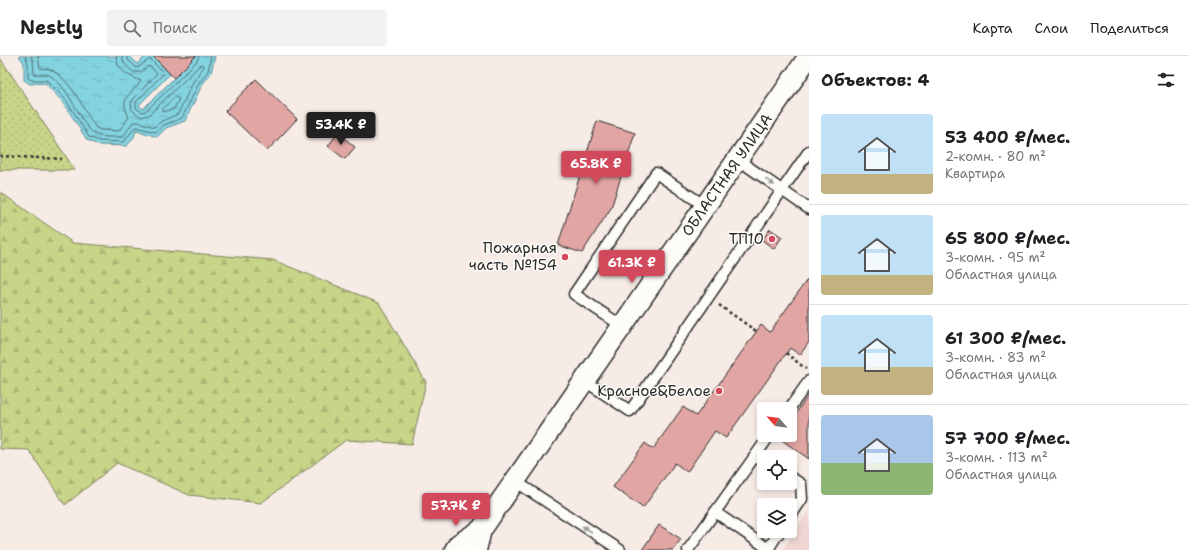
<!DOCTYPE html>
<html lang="ru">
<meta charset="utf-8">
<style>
:root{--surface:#fff;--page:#f2f2f2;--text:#202124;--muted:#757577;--line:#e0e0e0;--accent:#d1495b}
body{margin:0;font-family:"Shantell Sans",sans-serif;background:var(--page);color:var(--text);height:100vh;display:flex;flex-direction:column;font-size:15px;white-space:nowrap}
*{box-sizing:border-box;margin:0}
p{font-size:13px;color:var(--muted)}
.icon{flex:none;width:22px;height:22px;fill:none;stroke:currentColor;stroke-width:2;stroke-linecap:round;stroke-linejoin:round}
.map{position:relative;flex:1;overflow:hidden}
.drawer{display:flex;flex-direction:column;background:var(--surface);width:380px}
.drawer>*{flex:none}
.needle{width:26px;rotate:298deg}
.controls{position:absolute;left:757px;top:346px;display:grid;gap:8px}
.controls a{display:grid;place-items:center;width:40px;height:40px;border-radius:4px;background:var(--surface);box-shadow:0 2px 6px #0003;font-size:20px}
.price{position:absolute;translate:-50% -34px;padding:0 9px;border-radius:4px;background:var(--accent);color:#fff;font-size:13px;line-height:26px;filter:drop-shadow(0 1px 2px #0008)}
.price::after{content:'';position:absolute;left:50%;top:24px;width:12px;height:9px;margin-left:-6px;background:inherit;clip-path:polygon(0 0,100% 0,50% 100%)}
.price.on{background:#222;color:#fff}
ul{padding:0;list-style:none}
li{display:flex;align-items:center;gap:12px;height:100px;padding:0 12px}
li+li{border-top:1px solid var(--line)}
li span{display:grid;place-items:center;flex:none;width:112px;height:80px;border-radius:4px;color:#555}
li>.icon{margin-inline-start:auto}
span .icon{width:48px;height:48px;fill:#fffc;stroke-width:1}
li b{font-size:17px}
h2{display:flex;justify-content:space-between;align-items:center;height:48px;padding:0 12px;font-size:17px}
header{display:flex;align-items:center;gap:24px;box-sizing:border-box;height:56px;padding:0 20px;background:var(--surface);border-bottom:1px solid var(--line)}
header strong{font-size:19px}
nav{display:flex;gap:22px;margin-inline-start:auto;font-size:14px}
.search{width:280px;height:36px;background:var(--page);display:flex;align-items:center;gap:10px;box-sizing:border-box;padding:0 14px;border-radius:4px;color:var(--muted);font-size:15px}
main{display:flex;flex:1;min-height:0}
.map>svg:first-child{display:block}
.built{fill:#f0d6d2}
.grass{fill:url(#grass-dots);stroke:#7a805a}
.forest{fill:url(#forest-firs);stroke:#7a805a}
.water{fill:url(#water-ripples);stroke:#609098}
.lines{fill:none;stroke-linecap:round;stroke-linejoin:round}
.shore{stroke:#4f6e73;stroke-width:1}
.building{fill:#e1a6a3;stroke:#2b2b2b}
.service-casing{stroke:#2b2b2b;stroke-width:13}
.minor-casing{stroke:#2b2b2b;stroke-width:23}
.path{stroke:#2b2b2b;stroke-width:2.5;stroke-dasharray:3 3;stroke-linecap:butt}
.service{stroke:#fdfcf7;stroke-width:10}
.minor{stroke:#fdfcf7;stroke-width:20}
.oneway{fill:#9e9e9b}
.poi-dot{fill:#d1495b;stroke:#fdfcf7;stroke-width:1.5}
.labels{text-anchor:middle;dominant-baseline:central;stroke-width:3;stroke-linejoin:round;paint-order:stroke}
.street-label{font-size:15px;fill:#2b2b2b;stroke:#fdfcf7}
.poi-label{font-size:15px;fill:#2b2b2b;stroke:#fdfcf7;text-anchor:end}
</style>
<header>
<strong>Nestly</strong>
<div class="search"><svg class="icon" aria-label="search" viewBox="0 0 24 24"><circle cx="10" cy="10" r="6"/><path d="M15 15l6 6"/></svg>Поиск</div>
<nav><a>Карта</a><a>Слои</a><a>Поделиться</a></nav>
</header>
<main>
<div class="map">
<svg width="809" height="494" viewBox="0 0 809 494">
<defs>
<pattern id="grass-dots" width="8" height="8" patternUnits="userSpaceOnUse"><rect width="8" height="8" fill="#c8d588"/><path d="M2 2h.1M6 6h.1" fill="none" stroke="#acb776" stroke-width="1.8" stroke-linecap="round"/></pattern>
<pattern id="forest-firs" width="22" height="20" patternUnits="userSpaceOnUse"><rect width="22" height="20" fill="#c8d588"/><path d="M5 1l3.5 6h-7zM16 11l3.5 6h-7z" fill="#acb776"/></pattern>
<pattern id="water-ripples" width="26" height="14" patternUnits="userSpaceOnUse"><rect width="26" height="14" fill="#84d3e0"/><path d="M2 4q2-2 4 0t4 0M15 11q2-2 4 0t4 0" fill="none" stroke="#72b5c0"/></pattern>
</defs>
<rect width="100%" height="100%" fill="#f7ebe6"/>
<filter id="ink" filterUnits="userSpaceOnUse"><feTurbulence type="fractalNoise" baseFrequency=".025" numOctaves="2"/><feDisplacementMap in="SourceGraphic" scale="8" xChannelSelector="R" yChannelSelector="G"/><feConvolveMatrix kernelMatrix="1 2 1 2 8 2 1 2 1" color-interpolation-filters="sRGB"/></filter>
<g filter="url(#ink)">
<polygon class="built" points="809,455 809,494 782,494 786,489"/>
<polygon class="grass" points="0,2 75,114 0,114"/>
<polygon class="forest" points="0,136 73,187 273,204 379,247 426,326 412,388 346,384 261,447 189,439 117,407 65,449 29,394 0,393"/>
<polygon class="water" points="19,0 130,0 137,8 146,0 153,0 170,18 139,49 143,53 196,0 215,0 211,17 202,29 185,65 166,72 157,81 136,74 134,81 127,90 98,89 87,84 63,46 45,27 30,28 24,24 24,7"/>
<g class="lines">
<g class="shore">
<polyline points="25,0 28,7 28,22 31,24 46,24 66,44 89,81 99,85 124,86 135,71 156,76 164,69 182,62 199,27 208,15 211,0"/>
<path d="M31 0 33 5 34 18C38 19 44 17 49 19 70 30 82 72 95 78 103 82 114 81 123 81L133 66H139L154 71 162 65 178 58 194 24 204 10 201 8 149 59 141 61 132 54 131 46 157 17 149 10 141 16H133L124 7 122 0"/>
<path d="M38 0 40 12C44 13 48 12 52 14 73 26 83 53 96 72L101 74 119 75 129 61C118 40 131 40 141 25L126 18 118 9 116 0"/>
<polyline points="127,0 128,4 137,12 150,3 164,17 136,46 136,52 142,56 146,55 197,5 199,0"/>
<polygon points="175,41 179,43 174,53 163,56 163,53"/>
</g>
</g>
<g class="building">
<polygon points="153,0 196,0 174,22"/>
<polygon points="256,23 297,63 267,95 225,55"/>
<polygon points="597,65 635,77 611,152 582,197 558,189"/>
<polygon points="338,77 355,91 345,103 328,90"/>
<polygon points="770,173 782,181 774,193 762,184"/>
<polygon points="809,221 809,286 800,299 790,292 726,382 715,375 687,416 675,407 643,452 613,431 645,387 653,393 683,351 696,360 761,269 770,276"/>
<polygon points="809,338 809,403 776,380 790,379 790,366"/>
<polygon points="659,469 681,483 673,494 642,494"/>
</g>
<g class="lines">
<g class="service-casing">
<g id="service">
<polyline points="737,103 809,153"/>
<polyline points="622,270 574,238 656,117 705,150"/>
<polyline points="585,325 630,355 809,95"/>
<polyline points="789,353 809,325"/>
<polyline points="790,421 801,428 802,443 790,461"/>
<polyline points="515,425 620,494"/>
<polyline points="715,456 770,494"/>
<polyline points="768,493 780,475"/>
<polyline points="688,494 770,379"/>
</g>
</g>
<g class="minor-casing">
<g id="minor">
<polyline points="455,494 459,488 481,474"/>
<polyline points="476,494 481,474 809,0"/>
</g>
</g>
<g class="path">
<polyline points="0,100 62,103"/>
<polyline points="719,249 756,275"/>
<polyline points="786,297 806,313"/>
</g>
<use href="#service" class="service"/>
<use href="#minor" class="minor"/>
</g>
<defs><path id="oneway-solid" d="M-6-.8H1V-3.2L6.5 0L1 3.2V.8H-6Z"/></defs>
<g class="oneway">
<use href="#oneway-solid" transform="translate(770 126) rotate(35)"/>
<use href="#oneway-solid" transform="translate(587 473) rotate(-147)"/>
</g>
</g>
<g class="poi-dot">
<circle cx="772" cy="183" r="4"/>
<circle cx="565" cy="201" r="4"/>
<circle cx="719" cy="335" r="4"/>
</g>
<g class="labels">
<g class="street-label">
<text transform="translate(727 119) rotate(-55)">ОБЛАСТНАЯ УЛИЦА</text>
</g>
<g class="poi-label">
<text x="764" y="183">ТП10</text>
<text x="557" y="192">Пожарная<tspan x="557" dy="17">часть №154</tspan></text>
<text x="711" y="335">Красное&amp;Белое</text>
</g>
</g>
</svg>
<div class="controls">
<a><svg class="needle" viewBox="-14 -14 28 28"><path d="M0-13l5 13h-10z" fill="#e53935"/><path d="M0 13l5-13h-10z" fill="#757577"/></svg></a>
<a><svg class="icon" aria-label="locate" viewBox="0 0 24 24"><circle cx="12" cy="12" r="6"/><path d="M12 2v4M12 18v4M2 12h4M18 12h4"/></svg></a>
<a><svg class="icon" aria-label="layers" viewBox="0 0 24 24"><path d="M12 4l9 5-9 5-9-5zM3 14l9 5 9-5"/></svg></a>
</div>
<b class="price on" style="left:341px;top:90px">53.4K ₽</b>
<b class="price" style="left:596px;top:129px">65.8K ₽</b>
<b class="price" style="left:632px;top:228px">61.3K ₽</b>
<b class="price" style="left:456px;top:471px">57.7K ₽</b>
</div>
<section class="drawer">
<h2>Объектов: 4<svg class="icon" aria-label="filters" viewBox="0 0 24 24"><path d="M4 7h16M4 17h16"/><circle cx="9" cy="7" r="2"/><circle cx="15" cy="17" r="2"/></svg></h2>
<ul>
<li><span style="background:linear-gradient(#bfe0f5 75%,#c2b280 0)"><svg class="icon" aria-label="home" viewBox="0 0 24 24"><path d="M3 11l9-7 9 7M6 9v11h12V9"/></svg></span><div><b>53 400 ₽/мес.</b><p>2-комн. · 80 m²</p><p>Квартира</p></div></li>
<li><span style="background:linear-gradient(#bfe0f5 75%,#c2b280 0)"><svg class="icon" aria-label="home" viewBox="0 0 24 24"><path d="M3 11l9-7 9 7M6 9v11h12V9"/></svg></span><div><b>65 800 ₽/мес.</b><p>3-комн. · 95 m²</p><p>Областная улица</p></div></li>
<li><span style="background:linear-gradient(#bfe0f5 65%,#c2b280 0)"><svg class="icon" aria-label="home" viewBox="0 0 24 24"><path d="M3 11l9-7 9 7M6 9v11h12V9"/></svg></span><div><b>61 300 ₽/мес.</b><p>3-комн. · 83 m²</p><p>Областная улица</p></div></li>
<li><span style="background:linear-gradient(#a9c7e8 60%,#8fb573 0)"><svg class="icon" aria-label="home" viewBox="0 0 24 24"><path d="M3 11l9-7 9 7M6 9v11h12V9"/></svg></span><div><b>57 700 ₽/мес.</b><p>3-комн. · 113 m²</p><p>Областная улица</p></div></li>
</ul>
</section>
</main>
